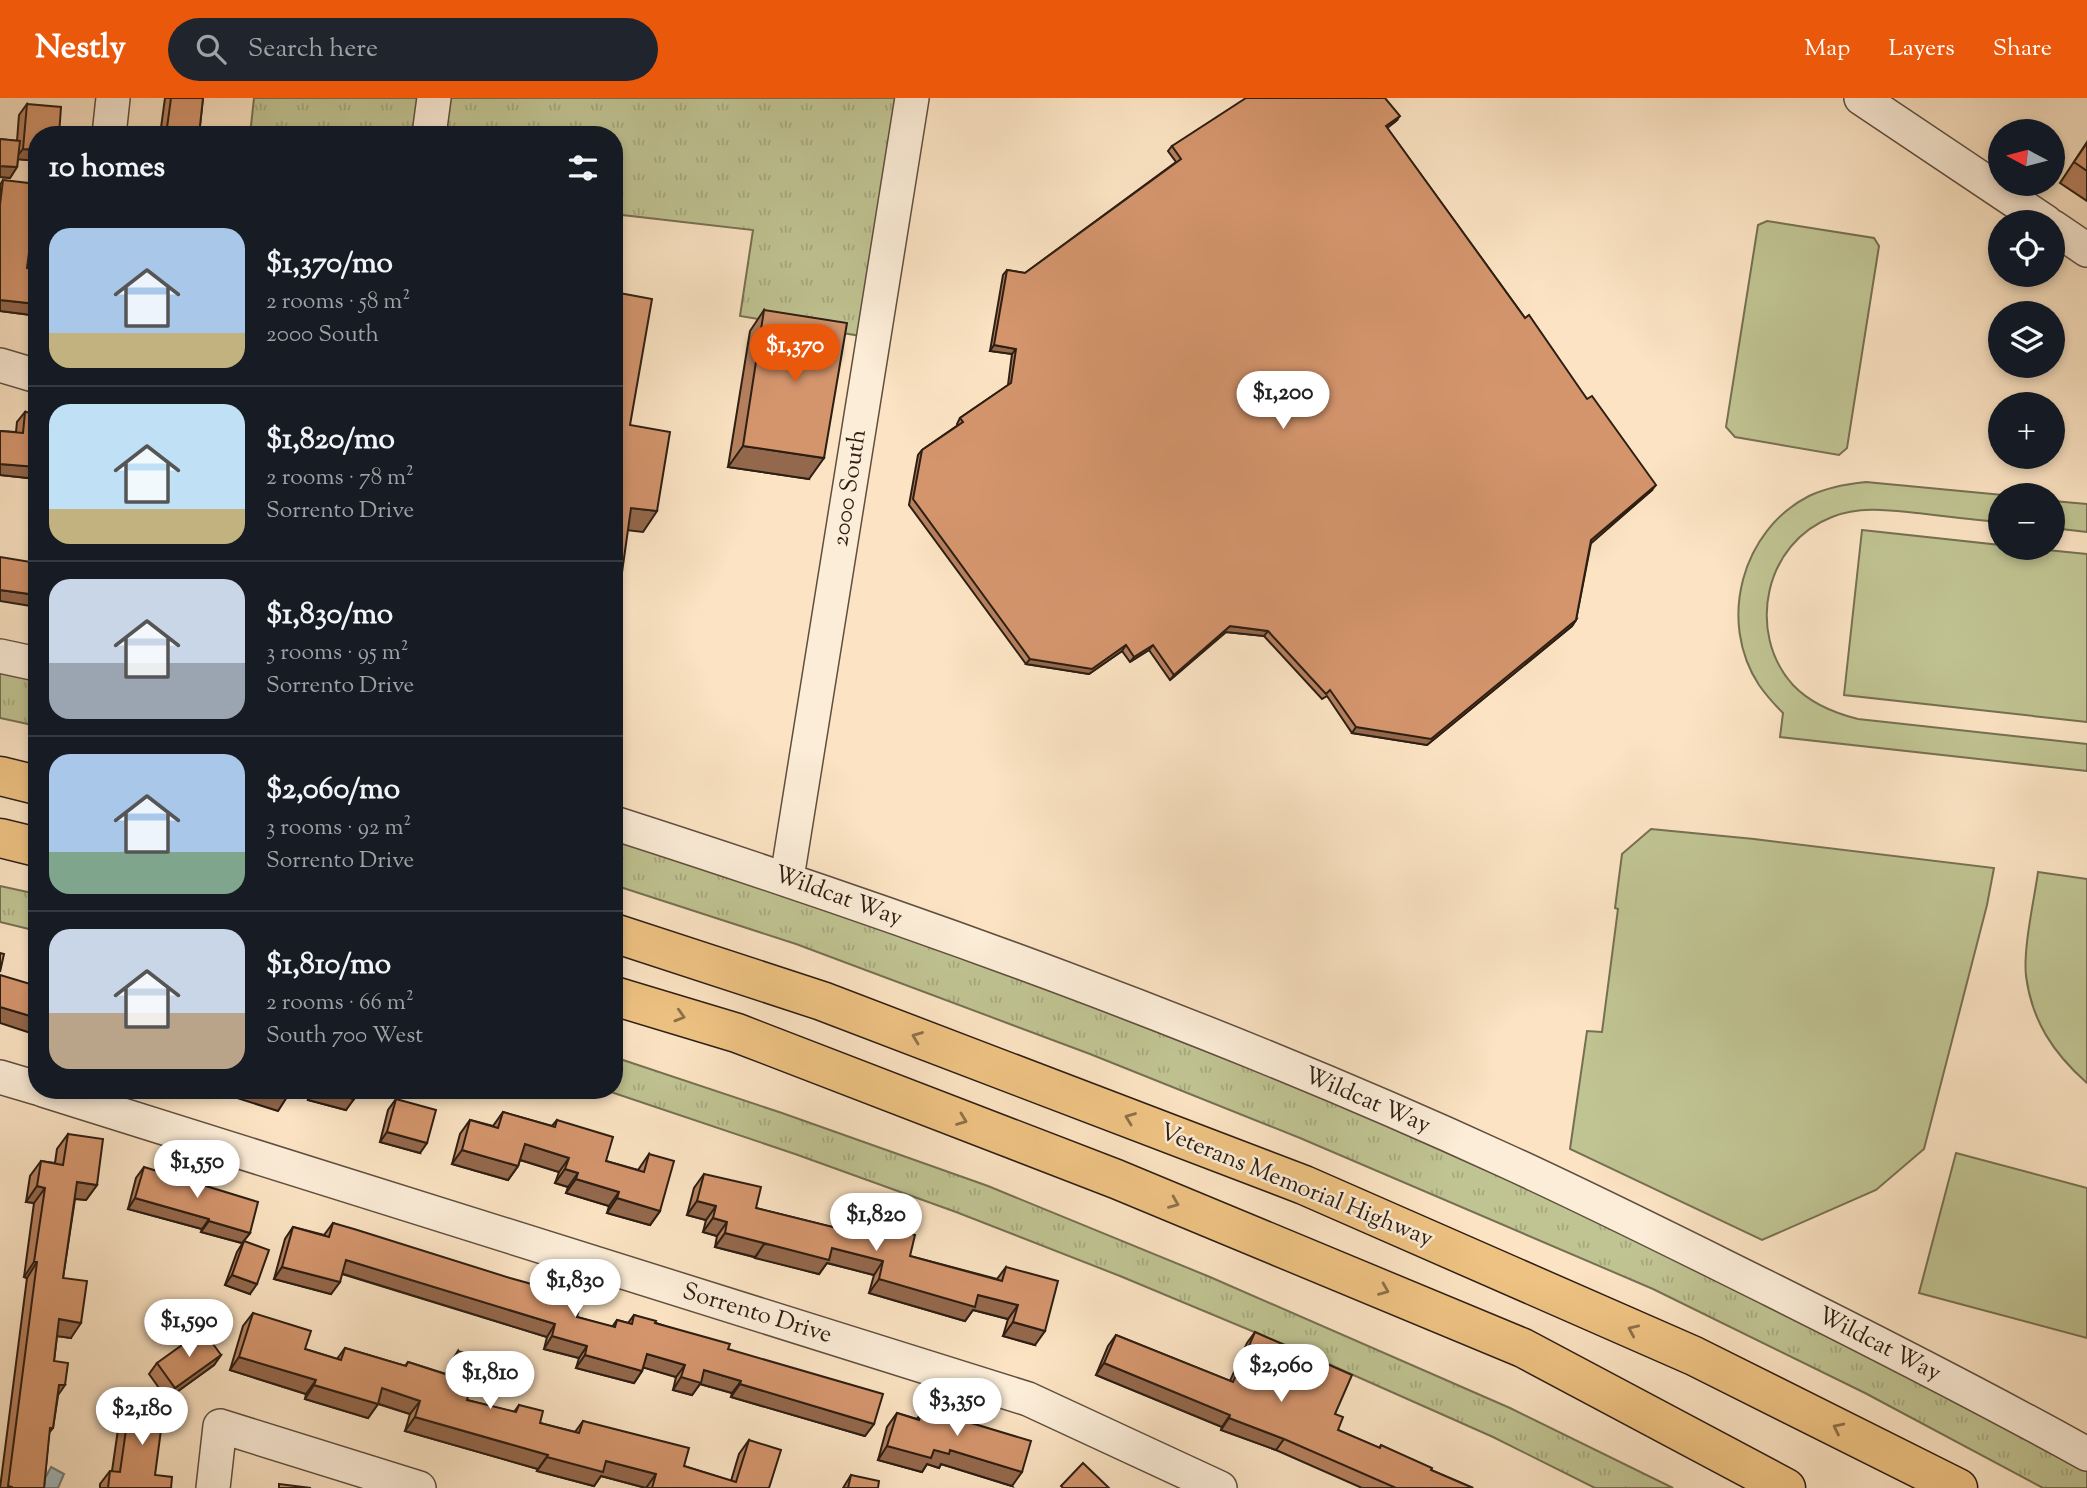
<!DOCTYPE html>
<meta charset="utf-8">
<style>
:root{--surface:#171b24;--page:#20242c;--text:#f1f3f6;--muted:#9ea1a6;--line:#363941;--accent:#ea580c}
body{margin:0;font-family:"Sorts Mill Goudy",serif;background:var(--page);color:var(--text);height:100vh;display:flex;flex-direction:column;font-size:26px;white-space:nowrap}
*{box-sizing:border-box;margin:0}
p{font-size:23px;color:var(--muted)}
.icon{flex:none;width:38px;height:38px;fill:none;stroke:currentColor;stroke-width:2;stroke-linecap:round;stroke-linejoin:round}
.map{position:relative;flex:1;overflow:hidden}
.side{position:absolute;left:28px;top:28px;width:595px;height:973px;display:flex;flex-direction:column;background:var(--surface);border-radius:28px;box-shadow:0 4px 10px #0003}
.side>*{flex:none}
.needle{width:46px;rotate:277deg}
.tools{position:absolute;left:1988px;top:21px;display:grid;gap:14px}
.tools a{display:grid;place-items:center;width:77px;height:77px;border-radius:50%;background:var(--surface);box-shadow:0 4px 10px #0003;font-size:35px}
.price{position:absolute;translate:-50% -60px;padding:0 16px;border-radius:24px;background:#fff;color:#222;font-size:23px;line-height:46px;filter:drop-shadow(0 2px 4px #0008)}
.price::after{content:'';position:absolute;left:50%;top:42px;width:21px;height:16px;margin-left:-10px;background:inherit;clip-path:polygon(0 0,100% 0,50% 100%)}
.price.selected{background:var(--accent);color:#fff}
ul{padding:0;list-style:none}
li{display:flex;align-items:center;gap:21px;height:175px;padding:0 21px}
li+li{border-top:2px solid var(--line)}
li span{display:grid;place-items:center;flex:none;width:196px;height:140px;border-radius:21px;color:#555}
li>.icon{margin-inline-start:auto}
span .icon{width:84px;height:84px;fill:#fffc;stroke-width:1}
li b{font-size:30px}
h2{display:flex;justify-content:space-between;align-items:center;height:84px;padding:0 21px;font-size:30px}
header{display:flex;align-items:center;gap:42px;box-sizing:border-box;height:98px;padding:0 35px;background:var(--accent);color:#fff}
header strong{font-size:33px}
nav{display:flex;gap:38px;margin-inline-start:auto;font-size:24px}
.search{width:490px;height:63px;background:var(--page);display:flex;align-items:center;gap:18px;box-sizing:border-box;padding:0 24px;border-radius:38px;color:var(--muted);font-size:26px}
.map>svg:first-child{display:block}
.grass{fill:url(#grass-tufts);stroke:#767052;stroke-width:2}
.park{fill:#c0c392;stroke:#767052;stroke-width:2}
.water{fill:#a3bbbe;stroke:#747c7a;stroke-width:2}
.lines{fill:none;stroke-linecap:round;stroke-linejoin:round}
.minor-casing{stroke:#604f3f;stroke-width:36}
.highway-casing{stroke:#2d1e13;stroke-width:41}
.minor{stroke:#fcedd8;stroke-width:33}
.highway{stroke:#eec282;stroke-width:38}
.wall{fill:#b6805e;stroke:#2d1e13;stroke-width:2}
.shaded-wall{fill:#94684c;stroke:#2d1e13;stroke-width:2}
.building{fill:#d4956d;stroke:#2d1e13;stroke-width:2}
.oneway{stroke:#8e704a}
.labels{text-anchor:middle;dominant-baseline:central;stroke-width:5;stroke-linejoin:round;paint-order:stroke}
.street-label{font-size:24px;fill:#2d1e13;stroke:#fcedd8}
</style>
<header>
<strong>Nestly</strong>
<div class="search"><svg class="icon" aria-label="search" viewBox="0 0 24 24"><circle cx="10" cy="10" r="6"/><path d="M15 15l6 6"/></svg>Search here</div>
<nav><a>Map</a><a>Layers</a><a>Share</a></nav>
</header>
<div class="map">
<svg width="2087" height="1390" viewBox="0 0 2087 1390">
<defs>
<pattern id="grass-tufts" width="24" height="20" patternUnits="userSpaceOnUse" patternTransform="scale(1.75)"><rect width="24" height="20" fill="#c0c392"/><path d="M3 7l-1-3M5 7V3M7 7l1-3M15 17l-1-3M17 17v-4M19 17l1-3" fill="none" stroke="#a5a77d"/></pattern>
</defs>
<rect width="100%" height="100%" fill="#fbe3c3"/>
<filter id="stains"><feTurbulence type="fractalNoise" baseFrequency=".00286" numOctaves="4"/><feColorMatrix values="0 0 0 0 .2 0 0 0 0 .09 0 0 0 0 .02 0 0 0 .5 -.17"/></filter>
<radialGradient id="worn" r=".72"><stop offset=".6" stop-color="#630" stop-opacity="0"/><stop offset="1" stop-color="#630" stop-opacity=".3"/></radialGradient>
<g class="grass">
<polygon points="254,0 898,0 861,238 740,218 753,132 614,116 614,37 250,37"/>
<polygon points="0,573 37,582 37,628 0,620"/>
<polygon points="614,741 950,853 1320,998 1577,1113 1808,1223 2087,1371 2087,1390 2043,1390 1865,1295 1653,1191 1300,1040 1090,956 796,846 614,787"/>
<polygon points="0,788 37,796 37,833 0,824"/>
<polygon points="614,959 782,1015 988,1088 1210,1179 1510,1310 1673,1390 1595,1390 1493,1339 1288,1248 1120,1178 956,1114 795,1056 605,992 614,992"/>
</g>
<g class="park">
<polygon points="1767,123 1874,140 1879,148 1847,350 1839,357 1735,339 1726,329 1758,127"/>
<path d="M1866 384 2003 397H2000V424C1976 422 1951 419 1926 416 1894 413 1862 407 1832 419 1764 445 1746 535 1793 587 1811 606 1834 615 1858 621L2087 646V673L1780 639 1783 615C1774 606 1766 597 1759 587 1717 523 1742 432 1809 398 1828 389 1846 386 1866 384Z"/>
<polygon points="2053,403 2087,406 2087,434 2053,430"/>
<polygon points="1862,432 2000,447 2000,450 2027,450 2087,456 2087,624 1844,597"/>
<polygon points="1651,731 1754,741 1994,770 1987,807 1924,1051 1876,1092 1762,1142 1570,1051 1587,933 1602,934 1618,811 1615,810 1622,756"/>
<path d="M2038 774 2087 781V985C2053 955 2032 923 2026 878 2023 850 2034 803 2038 774Z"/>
<polygon points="1956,1055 2087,1090 2087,1240 1919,1195"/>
</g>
<polygon class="water" points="51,1369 64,1376 58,1390 40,1390"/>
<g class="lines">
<g class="minor-casing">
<g id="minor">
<polyline points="1861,0 2046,124"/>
<polyline points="109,37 113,0"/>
<polyline points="429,37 434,0"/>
<polyline points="2053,129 2087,152"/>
<polyline points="0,267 37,278"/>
<polyline points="0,558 37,566"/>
<path d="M614 725C916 822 1216 930 1504 1062 1594 1103 1683 1148 1772 1192 1878 1245 1984 1299 2087 1356"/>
<polyline points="787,780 912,0"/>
<polyline points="0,979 37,990"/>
<polyline points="43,992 1028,1301 1220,1390"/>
<polyline points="213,1390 220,1328 419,1390"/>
</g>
</g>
<g class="highway-casing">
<g id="highway">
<polyline points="0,678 37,687"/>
<polyline points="0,740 37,749"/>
<polyline points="614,835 822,903 1304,1087 1694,1258 1958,1390"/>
<polyline points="614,898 737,935 1116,1081 1523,1250 1786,1390"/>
</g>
</g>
<use href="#minor" class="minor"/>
<use href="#highway" class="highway"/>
</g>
<g class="wall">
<polygon points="165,0 203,0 199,37 160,37"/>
<polygon points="27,6 37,37 37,63 18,61 17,69 10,80 0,79 0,41 17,43 19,17"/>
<polygon points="1396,23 1387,30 1525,220 1587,301 1652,392 1591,445 1576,522 1572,528 1427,647 1352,635 1327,598 1322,601 1264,538 1226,534 1170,582 1149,552 1130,564 1122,553 1089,576 1026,566 909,407 918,357 922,352 958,327 957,326 960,320 1008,287 1012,256 990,253 1003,177 1007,172 1025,175 1176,64 1168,53 1172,48"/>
<polygon points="2087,44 2087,103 2060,85"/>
<polygon points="3,82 37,122 33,121 27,170 31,217 0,213 0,87"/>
<polygon points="764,212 809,381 728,369 750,233"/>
<polygon points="25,314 37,381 0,377 0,333 16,334 17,324"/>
<polygon points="310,992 356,992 346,1012 308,1002"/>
<polygon points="396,1001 420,1055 380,1044 388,1012"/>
<polygon points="503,1014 552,1028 557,1022 606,1063 638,1072 649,1056 660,1113 650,1127 607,1115 609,1108 566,1095 568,1089 555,1085 559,1074 520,1062 518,1068 508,1082 452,1066 460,1036 470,1022 493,1028"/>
<polygon points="68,1036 97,1087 86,1102 75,1101 63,1180 71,1240 57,1238 54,1263 58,1298 53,1330 49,1335 44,1390 0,1390 27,1180 24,1179 34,1105 26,1104 30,1078 41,1063 55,1065 57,1051"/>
<polygon points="144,1069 250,1135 242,1145 201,1134 202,1131 128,1111 136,1080"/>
<polygon points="704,1076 756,1110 848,1133 857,1121 910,1158 997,1181 1006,1169 1035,1247 1003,1238 1008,1221 973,1212 965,1223 869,1195 874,1177 827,1165 819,1176 715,1149 717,1138 703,1134 706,1122 687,1117 694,1090"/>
<polygon points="333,1125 577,1219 612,1229 617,1222 628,1225 634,1217 728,1251 865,1338 731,1299 732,1295 700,1286 692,1297 673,1292 676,1279 643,1269 642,1273 634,1285 576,1270 579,1260 544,1251 547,1239 342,1176 331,1196 274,1181 285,1141 293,1129 324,1137"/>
<polygon points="244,1143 250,1196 225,1187 237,1154"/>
<polygon points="253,1215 305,1251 337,1261 345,1250 405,1268 408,1264 446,1276 449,1267 458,1253 467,1302 514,1314 519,1307 540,1325 575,1334 583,1323 684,1368 731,1383 739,1356 749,1342 769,1390 646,1390 601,1378 594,1388 537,1373 538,1371 405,1333 410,1316 378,1306 368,1320 305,1301 306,1296 230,1272 243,1228"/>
<polygon points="1255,1234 1335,1316 1338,1332 1379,1350 1381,1347 1431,1372 1473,1390 1362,1390 1276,1352 1221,1332 1222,1329 1096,1277 1108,1248 1116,1237 1230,1283 1247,1245"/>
<polygon points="221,1257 214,1267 167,1301 149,1276 157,1265"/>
<polygon points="131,1297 155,1377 171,1390 100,1390 100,1386 110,1373 112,1373 121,1311"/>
<polygon points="938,1304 958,1321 1012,1388 941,1366 939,1370 927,1366 922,1374 878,1362 887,1329 897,1315 917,1321 922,1313 930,1316"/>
<polygon points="851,1377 878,1390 843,1390"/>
</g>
<g class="shaded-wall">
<polygon points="1400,18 1396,23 1382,34 1386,28"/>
<polygon points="23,51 37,52 37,63 15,61"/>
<polygon points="0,68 17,69 10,80 0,79"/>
<polygon points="35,110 37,110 37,122 27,120"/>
<polygon points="0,202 37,206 37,208 31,217 0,213"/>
<polygon points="994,247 1016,251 1012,256 990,253"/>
<polygon points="743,348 824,360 809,381 728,369"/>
<polygon points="0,366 37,369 37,381 0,377"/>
<polygon points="1656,387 1652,392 1588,448 1591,442"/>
<polygon points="631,410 657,413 643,434 617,431"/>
<polygon points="0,492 37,497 37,509 0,503"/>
<polygon points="1576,522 1572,528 1427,647 1352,635 1356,629"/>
<polygon points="1230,528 1268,533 1264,538 1226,534 1170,582 1174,577"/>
<polygon points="1126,547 1122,553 1089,576 1026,566 1030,561"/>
<polygon points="1153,547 1149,552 1130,564 1134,559"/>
<polygon points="0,909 37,920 37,937 0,925"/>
<polygon points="212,992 265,992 287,999 278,1013"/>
<polygon points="315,992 319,992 354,1001 346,1012 308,1002"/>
<polygon points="387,1034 427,1045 420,1055 380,1044"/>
<polygon points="525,1046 569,1060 559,1074 514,1060"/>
<polygon points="462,1052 518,1068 508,1082 452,1066"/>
<polygon points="565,1071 578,1075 568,1089 555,1085"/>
<polygon points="576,1081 619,1094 609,1108 566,1095"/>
<polygon points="77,1084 97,1087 86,1102 67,1100"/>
<polygon points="37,1088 45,1090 34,1105 26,1104"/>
<polygon points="135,1100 209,1121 202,1131 128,1111"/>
<polygon points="617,1100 660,1113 650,1127 607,1115"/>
<polygon points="697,1103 716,1108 706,1122 687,1117"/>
<polygon points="713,1120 727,1124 717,1138 703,1134"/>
<polygon points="209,1123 250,1135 242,1145 201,1134"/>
<polygon points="725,1135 765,1145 755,1159 715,1149"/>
<polygon points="764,1146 832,1150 883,1163 874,1177 827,1165 819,1176 755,1160"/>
<polygon points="346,1162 555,1226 547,1239 337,1174"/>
<polygon points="34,1164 37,1164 27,1180 24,1179"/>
<polygon points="282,1169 340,1184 331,1196 274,1181"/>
<polygon points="232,1177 257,1186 250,1196 225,1187"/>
<polygon points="879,1181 978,1197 1018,1207 1008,1221 973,1212 965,1223 869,1195"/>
<polygon points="59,1221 81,1225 71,1240 49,1237"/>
<polygon points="1013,1224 1045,1233 1035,1247 1003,1238"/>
<polygon points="552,1238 587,1248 579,1260 544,1251"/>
<polygon points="647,1256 685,1267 676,1279 638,1268"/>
<polygon points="221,1257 214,1267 167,1301 175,1290"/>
<polygon points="585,1257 642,1273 634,1285 576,1270"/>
<polygon points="239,1259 316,1282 306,1296 230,1272"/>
<polygon points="1104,1265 1230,1317 1222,1329 1096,1277"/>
<polygon points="704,1272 741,1283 732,1295 700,1286 692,1297 673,1292 681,1279"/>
<polygon points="740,1286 874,1326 865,1338 731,1299"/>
<polygon points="59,1287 65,1287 54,1303"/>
<polygon points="314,1287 378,1306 368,1320 305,1301"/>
<polygon points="382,1290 420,1303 410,1316 373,1304"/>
<polygon points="415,1319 548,1357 538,1371 405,1333"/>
<polygon points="1229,1320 1284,1341 1276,1352 1221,1332"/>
<polygon points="887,1348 950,1352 1022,1374 1012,1388 941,1366 939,1370 927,1366 922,1374 878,1362"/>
<polygon points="547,1359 606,1363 656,1376 646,1390 601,1378 594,1388 537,1373"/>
</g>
<g class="building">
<polygon points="171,0 203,0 199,37 166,37"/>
<polygon points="1246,0 1385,0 1400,18 1386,28 1525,220 1529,217 1587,301 1592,298 1656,387 1591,442 1576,522 1431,641 1356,629 1330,592 1326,596 1268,533 1230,528 1174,577 1153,547 1134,559 1126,547 1092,571 1030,561 913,401 922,352 963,324 960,320 1011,285 1016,251 994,247 1007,172 1025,175 1181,61 1172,48"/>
<polygon points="27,6 61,9 59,37 37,37 37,52 23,51"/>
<polygon points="0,41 20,43 17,69 0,68"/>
<polygon points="2087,45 2087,73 2074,64"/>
<polygon points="3,82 37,86 37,110 35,110 27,170 37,171 37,206 0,202 0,107"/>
<polygon points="614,194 652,201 630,327 670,334 657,413 631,410 619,496 614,495"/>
<polygon points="764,212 847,225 824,360 743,348"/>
<polygon points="25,314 37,315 37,369 0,366 0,333 23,335"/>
<polygon points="0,459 37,465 37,497 0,492"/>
<polygon points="0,855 4,856 0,874"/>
<polygon points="0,877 37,888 37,920 0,909"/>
<polygon points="265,992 289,992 287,999"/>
<polygon points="319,992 356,992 354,1001"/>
<polygon points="396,1001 436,1012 427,1045 387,1034"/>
<polygon points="503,1014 555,1029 557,1022 613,1039 606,1063 644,1074 649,1056 674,1063 660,1113 617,1100 619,1094 576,1081 578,1075 565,1071 569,1060 525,1046 518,1068 462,1052 470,1022 498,1030"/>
<polygon points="68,1036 103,1041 97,1087 77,1084 63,1180 87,1183 81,1225 59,1221 54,1263 68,1265 65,1287 59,1287 53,1330 50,1330 44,1390 12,1390 12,1389 8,1388 37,1164 34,1164 45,1090 37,1088 41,1063 63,1067"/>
<polygon points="144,1069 258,1104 250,1135 209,1123 209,1121 135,1100"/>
<polygon points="704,1076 761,1089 756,1110 853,1134 857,1121 915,1137 910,1158 1002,1183 1006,1169 1058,1183 1045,1233 1013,1224 1018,1207 978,1197 975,1209 879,1181 883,1163 832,1150 829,1162 725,1135 727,1124 713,1120 716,1108 697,1103"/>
<polygon points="333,1125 354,1131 510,1180 582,1200 577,1219 615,1229 617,1222 632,1226 634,1217 656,1223 655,1225 730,1246 728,1251 883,1296 874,1326 740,1286 741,1283 704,1272 701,1285 681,1279 685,1267 647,1256 642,1273 585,1257 587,1248 552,1238 555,1226 346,1162 340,1184 282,1169 293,1129 329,1139"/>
<polygon points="244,1143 269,1152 257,1186 232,1177"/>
<polygon points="253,1215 311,1233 305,1251 341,1262 345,1250 406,1268 408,1264 451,1278 458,1253 480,1260 467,1302 516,1314 519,1307 543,1313 540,1325 579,1335 583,1323 689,1350 684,1368 736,1384 749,1342 781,1352 769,1390 652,1390 656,1376 606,1363 603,1374 547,1359 548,1357 415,1319 420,1303 382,1290 378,1306 314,1287 316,1282 239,1259"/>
<polygon points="203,1232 221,1257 175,1290 157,1265"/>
<polygon points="1255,1234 1352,1277 1335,1316 1343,1319 1338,1332 1380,1350 1381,1347 1432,1370 1431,1372 1473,1390 1396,1390 1284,1341 1229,1320 1230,1317 1104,1265 1116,1237 1233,1284"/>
<polygon points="131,1297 165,1302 155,1377 172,1379 171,1390 108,1390 110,1373 120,1374"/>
<polygon points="938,1304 961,1311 958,1321 1031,1343 1022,1374 950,1352 949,1356 934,1352 931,1360 887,1348 897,1315 919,1322 922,1313 935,1317"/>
<polygon points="1083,1365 1109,1390 1063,1390 1061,1388"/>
<polygon points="851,1377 879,1383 878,1390 848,1390"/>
<polygon points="279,1386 311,1390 279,1390"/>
</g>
<defs><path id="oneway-chevron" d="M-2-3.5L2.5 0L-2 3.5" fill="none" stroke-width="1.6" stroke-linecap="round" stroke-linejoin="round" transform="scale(1.75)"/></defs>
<g class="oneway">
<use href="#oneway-chevron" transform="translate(680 918) rotate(16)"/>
<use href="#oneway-chevron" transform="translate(917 939) rotate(-159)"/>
<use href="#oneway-chevron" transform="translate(1130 1020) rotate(-159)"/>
<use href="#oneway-chevron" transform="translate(962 1022) rotate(21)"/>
<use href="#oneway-chevron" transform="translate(1174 1105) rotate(22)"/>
<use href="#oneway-chevron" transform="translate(1384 1192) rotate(22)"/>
<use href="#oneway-chevron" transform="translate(1633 1232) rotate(-156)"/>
<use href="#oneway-chevron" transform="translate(1838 1330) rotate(-154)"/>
</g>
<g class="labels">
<g class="street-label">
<text transform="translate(850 390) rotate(-81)">2000 South</text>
<text transform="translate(838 799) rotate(20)">Wildcat Way</text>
<text transform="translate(1367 1003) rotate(23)">Wildcat Way</text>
<text transform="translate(1296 1088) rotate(22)">Veterans Memorial Highway</text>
<text transform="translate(757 1216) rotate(17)">Sorrento Drive</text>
<text transform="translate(1879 1247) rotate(27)">Wildcat Way</text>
</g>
</g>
<rect width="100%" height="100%" filter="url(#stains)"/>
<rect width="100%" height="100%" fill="url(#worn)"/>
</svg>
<div class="tools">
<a><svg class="needle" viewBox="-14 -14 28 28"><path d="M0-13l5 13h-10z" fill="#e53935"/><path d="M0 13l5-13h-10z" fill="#9ea1a6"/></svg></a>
<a><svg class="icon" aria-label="locate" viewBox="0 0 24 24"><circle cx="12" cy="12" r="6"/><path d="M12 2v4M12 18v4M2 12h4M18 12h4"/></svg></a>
<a><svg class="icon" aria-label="layers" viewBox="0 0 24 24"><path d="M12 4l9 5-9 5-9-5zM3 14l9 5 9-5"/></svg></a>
<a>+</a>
<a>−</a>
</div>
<b class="price selected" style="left:795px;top:286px">$1,370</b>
<b class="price" style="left:1283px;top:333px">$1,200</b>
<b class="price" style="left:197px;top:1102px">$1,550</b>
<b class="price" style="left:876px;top:1155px">$1,820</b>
<b class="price" style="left:575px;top:1221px">$1,830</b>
<b class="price" style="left:189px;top:1261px">$1,590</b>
<b class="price" style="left:1281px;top:1306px">$2,060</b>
<b class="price" style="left:490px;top:1313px">$1,810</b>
<b class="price" style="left:957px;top:1340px">$3,350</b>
<b class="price" style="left:142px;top:1349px">$2,180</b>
<section class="side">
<h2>10 homes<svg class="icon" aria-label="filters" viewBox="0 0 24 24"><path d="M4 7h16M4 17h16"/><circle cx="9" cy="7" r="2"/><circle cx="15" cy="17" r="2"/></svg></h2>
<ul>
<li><span style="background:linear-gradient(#a9c7e8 75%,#c2b280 0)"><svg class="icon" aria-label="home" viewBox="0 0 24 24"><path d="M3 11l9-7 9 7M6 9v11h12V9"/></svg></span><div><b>$1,370/mo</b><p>2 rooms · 58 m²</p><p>2000 South</p></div></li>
<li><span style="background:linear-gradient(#bfe0f5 75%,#c2b280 0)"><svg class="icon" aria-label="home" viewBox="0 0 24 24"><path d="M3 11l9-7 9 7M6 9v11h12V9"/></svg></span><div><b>$1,820/mo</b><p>2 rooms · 78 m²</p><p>Sorrento Drive</p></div></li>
<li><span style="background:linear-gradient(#c9d6e8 60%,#9aa5b1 0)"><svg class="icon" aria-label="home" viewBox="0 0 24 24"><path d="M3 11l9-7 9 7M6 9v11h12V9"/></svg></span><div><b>$1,830/mo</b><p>3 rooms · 95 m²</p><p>Sorrento Drive</p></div></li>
<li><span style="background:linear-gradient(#a9c7e8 70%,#7fa58c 0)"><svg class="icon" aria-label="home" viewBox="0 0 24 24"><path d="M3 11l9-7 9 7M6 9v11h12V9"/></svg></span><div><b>$2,060/mo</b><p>3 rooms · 92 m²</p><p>Sorrento Drive</p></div></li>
<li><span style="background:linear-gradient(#c9d6e8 60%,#b9a48a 0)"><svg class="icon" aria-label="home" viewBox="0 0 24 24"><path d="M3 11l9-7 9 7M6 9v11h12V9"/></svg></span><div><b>$1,810/mo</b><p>2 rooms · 66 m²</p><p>South 700 West</p></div></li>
</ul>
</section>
</div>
